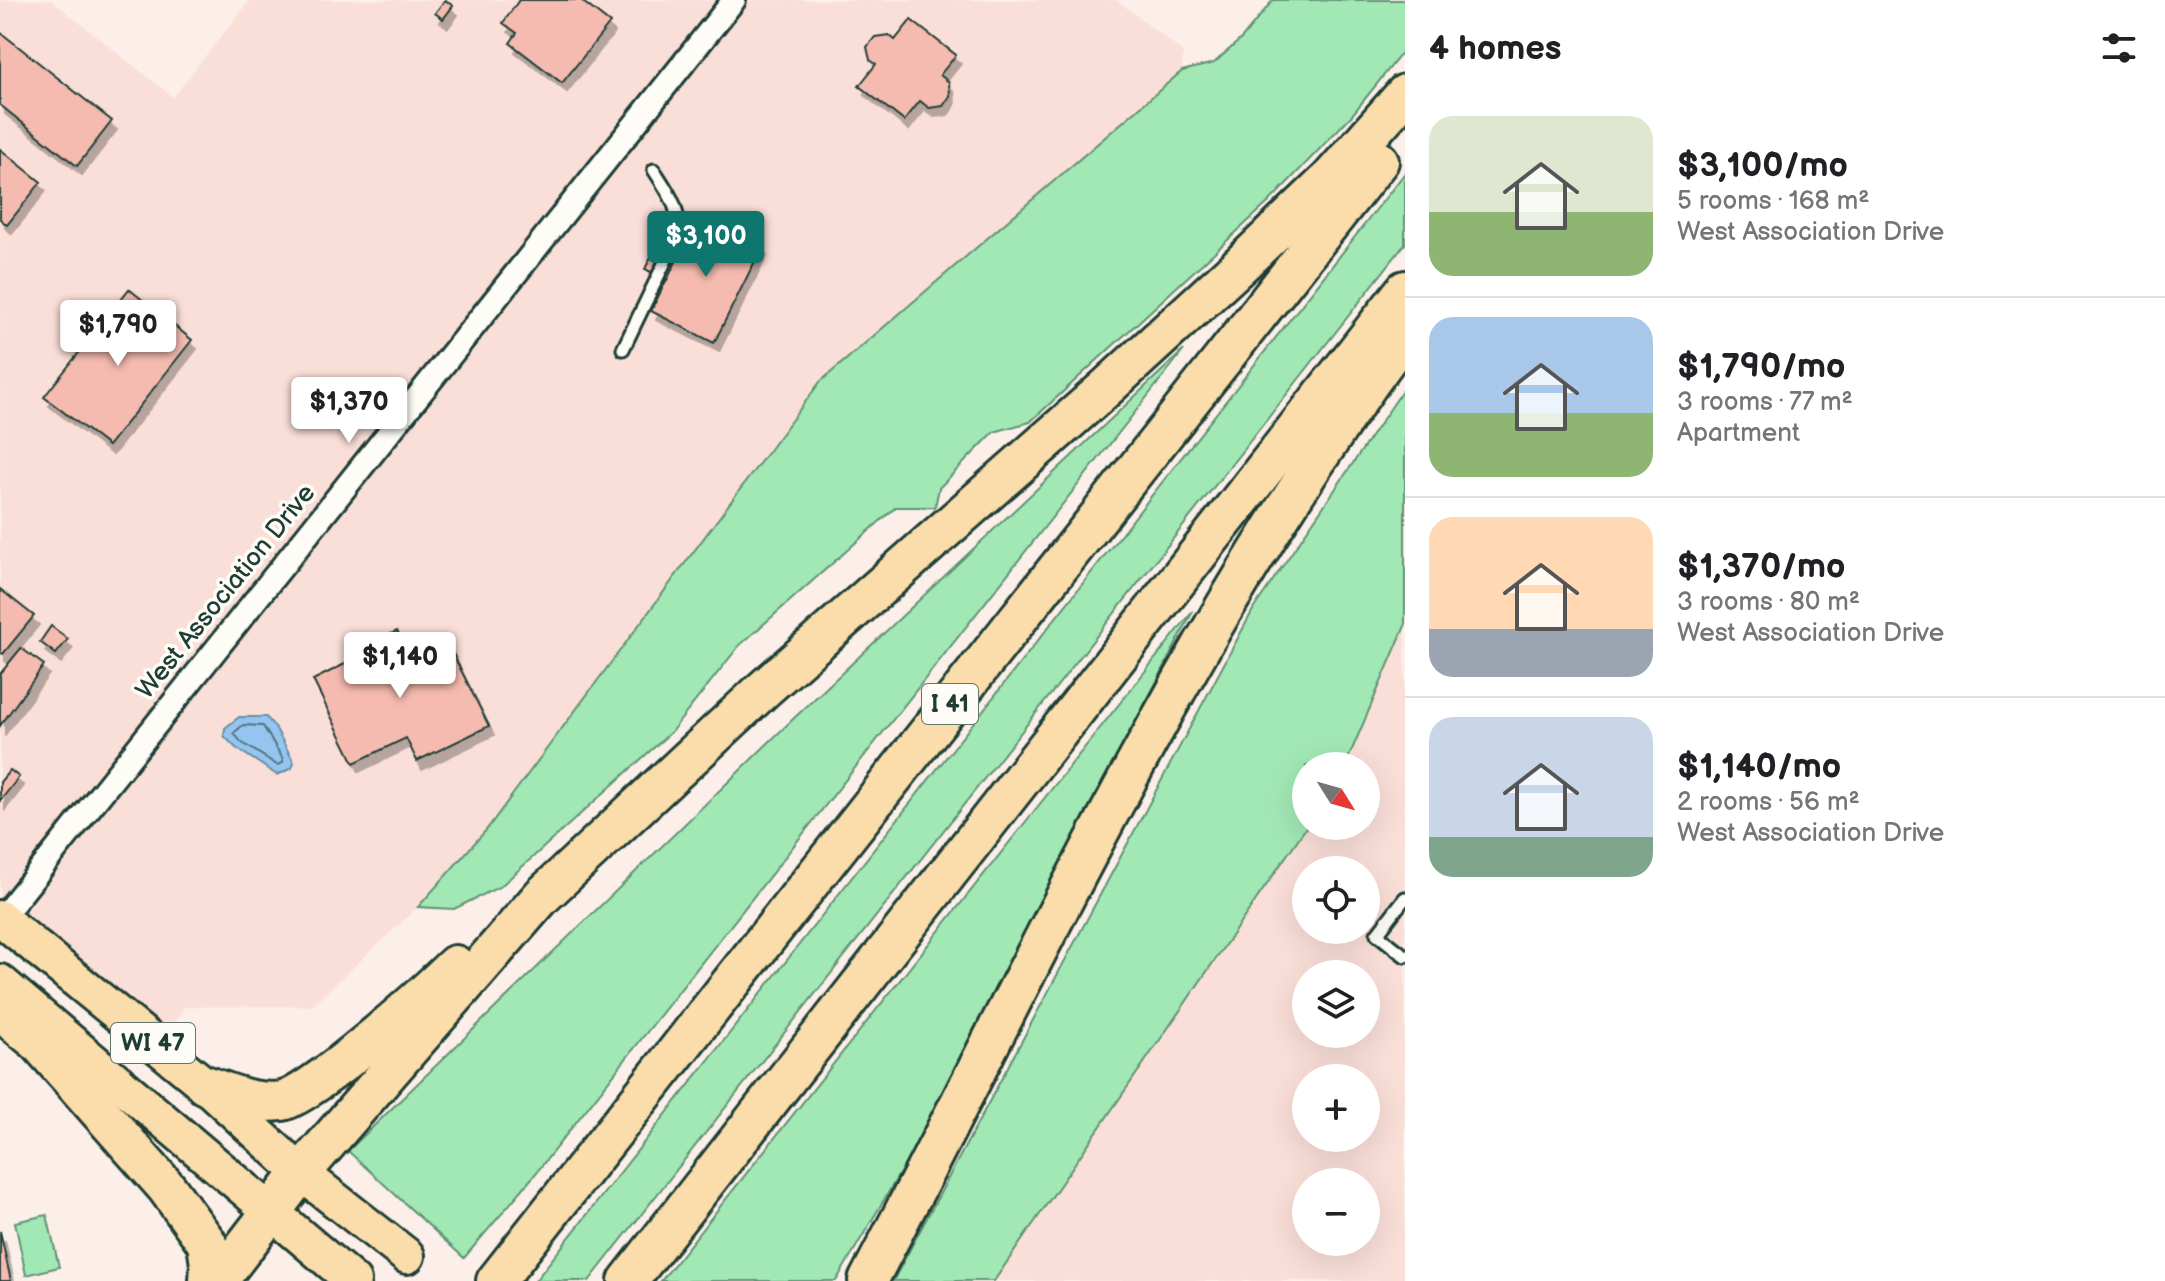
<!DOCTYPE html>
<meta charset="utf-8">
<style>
:root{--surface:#fff;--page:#f2f2f2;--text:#202124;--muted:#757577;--line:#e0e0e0;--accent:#0f766e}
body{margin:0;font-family:"Balsamiq Sans",sans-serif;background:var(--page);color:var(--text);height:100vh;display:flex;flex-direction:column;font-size:30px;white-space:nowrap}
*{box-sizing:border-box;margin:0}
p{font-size:26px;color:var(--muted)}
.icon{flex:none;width:44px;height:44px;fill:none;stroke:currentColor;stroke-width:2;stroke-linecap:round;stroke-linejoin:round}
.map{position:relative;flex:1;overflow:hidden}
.panel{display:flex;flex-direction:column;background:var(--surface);width:760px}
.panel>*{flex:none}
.needle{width:52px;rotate:127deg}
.tools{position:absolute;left:1292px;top:752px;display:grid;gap:16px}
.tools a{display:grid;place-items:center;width:88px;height:88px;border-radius:50%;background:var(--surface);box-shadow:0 8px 32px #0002;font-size:40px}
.price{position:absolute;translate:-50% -68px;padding:0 18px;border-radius:8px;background:#fff;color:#222;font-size:26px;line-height:52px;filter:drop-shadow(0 2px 4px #0008)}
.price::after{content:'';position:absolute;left:50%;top:48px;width:24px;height:18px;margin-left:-12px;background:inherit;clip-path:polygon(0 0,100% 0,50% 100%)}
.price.selected{background:var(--accent);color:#fff}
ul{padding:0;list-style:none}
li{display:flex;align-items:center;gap:24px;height:200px;padding:0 24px}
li+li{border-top:2px solid var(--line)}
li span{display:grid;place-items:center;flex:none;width:224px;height:160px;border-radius:24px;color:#555}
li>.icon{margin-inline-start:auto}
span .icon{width:96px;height:96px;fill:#fffc;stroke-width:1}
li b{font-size:34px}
h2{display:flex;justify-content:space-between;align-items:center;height:96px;padding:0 24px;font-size:34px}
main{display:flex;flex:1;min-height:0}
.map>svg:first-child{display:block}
.built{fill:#fadfd8;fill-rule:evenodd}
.green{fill:#a2e8b5;stroke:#609274;stroke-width:2}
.water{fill:#95c4f0;stroke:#668ea5;stroke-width:2}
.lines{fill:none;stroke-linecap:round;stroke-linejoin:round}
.shore{stroke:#4e737f;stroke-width:2}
.building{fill:#f6bbb0;stroke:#1f3d34;stroke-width:2;filter:url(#shadow)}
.service-casing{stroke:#1f3d34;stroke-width:17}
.minor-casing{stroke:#1f3d34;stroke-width:28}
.primary-casing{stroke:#1f3d34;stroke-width:40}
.motorway-casing{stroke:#1f3d34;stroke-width:44}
.service{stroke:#fdfcf7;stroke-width:11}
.minor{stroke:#fdfcf7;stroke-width:22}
.primary{stroke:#fbddab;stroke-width:34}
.motorway{stroke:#fbddab;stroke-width:38}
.labels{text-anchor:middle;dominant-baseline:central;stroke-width:7;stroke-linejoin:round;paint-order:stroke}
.shield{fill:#fdfcf7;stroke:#62766e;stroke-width:2}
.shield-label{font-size:24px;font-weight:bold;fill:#1f3d34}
.street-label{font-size:26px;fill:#1f3d34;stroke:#fdfcf7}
</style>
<main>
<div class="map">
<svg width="1405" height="1281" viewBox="0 0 1405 1281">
<defs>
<filter id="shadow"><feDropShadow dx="5" dy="9" stdDeviation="0" flood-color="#0004"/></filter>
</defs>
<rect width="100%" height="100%" fill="#fcefe9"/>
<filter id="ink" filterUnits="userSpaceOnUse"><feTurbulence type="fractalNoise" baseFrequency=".0125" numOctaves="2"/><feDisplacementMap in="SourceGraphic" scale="16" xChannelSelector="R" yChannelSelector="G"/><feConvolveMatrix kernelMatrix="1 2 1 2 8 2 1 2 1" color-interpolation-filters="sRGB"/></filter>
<g filter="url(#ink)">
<g class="built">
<polygon points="0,0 51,0 173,97 250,0 1117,0 1183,52 1182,71 418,907 312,1006 185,1007 167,1033 55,941 0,900"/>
<path d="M1405 626V1281H994L1307 826H1366V766H1345ZM1306 870H1366V930H1306ZM1306 974H1366V1034H1306ZM1306 1078H1366V1138H1306ZM1306 1182H1366V1242H1306Z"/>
</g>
<g class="green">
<polygon points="1273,0 1405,0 1405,49 1352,115 1269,202 1030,422 994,432 939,488 935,507 896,507 739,646 671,732 501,886 454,909 418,907 487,829 820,382 1182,71 1214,63 1242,38"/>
<polygon points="1405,173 1405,244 589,1281 535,1281"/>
<polygon points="1184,350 532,1178 464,1258 348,1151 791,721"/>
<polygon points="1405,387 1405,626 1345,766 1306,766 1307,826 994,1281 893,1281 1254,608"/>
<polygon points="1193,611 940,1105 836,1281 661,1281"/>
<polygon points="47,1215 59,1267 26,1275 15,1222"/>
</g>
<polygon class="water" points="239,717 266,717 275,727 294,762 292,768 277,775 236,748 224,736 225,728"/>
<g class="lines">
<polygon class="shore" points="243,725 263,726 283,759 283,763 277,765 241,742 234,733"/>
</g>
<g class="building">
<polygon points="445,0 453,6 443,19 435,13"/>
<polygon points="519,0 584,0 583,2 610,23 562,83 510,43 517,33 503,23"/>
<polygon points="911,20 956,55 940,75 949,82 950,96 943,106 929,108 920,101 904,121 859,86 876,64 870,60 867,47 875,37 889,35 895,40"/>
<polygon points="0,32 112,121 77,166 0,105"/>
<polygon points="0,149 41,182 7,225 0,219"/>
<polygon points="699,215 762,247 714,343 651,311"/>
<polygon points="661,236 683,247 667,280 645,269"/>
<polygon points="129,289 192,340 108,446 44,397"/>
<polygon points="0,589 34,616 3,654 0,652"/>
<polygon points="51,626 68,639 56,654 40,642"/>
<polygon points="397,631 411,659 447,642 489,726 417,761 406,738 354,763 313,680 365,654 362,648"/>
<polygon points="21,648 44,665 0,726 0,674"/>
<polygon points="10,770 19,777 0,801 0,782"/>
<polygon points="0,1231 11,1281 0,1281"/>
</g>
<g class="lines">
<g class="service-casing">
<g id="service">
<path d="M623 349 677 237C682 209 668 192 654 170"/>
<polyline points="1405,898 1377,934 1405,956"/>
</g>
</g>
<g class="minor-casing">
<polyline id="minor" points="1,919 734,0"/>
</g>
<g class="primary-casing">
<g id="primary">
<polyline points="0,918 205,1085 301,1173 407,1256"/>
<polyline points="0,982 353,1281"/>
</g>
</g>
<g class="motorway-casing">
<g id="motorway">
<polyline points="0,1011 38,1042 167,1188 207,1243 210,1265 209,1281"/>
<path d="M205 1085C232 1094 253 1105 282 1101 312 1096 428 991 455 965"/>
<polyline points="218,1281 301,1173 542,896 765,688 1106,388 1237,268 1329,180 1405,94"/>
<polyline points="496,1281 1379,161"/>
<polyline points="628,1281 1405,290"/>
<path d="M868 1281C1037 960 1187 626 1405 334"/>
</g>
</g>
<use href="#service" class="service"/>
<use href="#minor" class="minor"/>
<use href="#primary" class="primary"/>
<use href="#motorway" class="motorway"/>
</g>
</g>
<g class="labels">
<g class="shield">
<rect x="922" y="684" width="56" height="40" rx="6"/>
<rect x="111" y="1023" width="84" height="40" rx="6"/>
</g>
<g class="shield-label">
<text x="950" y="704">I 41</text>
<text x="153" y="1043">WI 47</text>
</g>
<g class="street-label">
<text transform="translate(226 592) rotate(-51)">West Association Drive</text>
</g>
</g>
</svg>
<div class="tools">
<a><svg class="needle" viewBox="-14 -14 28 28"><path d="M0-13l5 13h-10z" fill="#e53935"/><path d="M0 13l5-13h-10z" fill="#757577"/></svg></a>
<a><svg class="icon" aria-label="locate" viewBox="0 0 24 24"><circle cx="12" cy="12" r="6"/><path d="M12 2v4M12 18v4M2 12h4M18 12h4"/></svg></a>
<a><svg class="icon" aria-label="layers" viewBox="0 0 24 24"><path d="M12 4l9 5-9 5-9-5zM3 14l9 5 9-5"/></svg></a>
<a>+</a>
<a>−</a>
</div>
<b class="price selected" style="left:706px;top:279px">$3,100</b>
<b class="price" style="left:118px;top:368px">$1,790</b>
<b class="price" style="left:349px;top:445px">$1,370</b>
<b class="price" style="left:400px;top:700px">$1,140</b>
</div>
<section class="panel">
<h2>4 homes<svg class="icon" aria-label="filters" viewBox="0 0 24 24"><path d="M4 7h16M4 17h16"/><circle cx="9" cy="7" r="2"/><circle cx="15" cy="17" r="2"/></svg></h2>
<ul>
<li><span style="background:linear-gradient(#dfe7d0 60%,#8fb573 0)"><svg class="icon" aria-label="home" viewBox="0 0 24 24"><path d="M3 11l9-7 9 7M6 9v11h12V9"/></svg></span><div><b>$3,100/mo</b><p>5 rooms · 168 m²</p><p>West Association Drive</p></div></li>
<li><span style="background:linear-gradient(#a9c7e8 60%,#8fb573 0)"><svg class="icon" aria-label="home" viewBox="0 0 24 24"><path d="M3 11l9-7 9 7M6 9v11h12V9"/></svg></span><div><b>$1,790/mo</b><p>3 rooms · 77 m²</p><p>Apartment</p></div></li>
<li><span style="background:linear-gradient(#ffd9b3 70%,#9aa5b1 0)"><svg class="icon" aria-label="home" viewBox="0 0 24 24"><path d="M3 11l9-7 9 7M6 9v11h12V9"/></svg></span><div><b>$1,370/mo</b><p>3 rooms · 80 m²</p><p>West Association Drive</p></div></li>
<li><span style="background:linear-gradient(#c9d6e8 75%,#7fa58c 0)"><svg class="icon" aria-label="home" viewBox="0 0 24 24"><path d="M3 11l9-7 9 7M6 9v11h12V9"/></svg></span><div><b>$1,140/mo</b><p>2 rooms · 56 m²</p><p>West Association Drive</p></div></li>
</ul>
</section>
</main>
